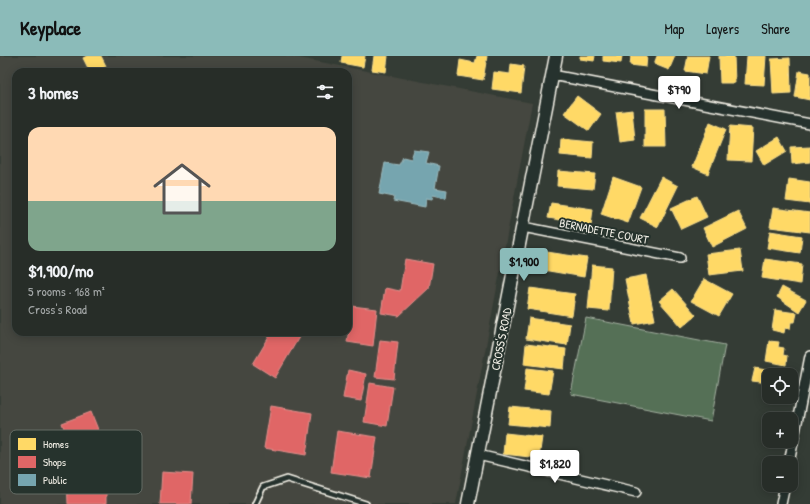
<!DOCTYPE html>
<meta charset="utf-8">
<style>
:root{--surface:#272d28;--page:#2f3530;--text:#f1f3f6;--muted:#a4a8a8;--line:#434945;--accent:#8bbbb9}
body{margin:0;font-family:"Patrick Hand",sans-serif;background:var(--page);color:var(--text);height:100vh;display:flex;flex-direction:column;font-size:15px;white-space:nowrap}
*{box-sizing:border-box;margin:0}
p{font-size:13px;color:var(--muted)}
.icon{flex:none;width:22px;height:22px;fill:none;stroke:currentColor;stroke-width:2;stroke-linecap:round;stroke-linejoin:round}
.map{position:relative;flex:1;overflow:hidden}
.sheet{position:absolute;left:12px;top:12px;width:340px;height:268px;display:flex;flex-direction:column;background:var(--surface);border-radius:12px;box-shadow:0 2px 10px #0003,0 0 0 1px var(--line)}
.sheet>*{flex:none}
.controls{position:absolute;left:762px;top:312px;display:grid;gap:8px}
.controls a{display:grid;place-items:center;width:36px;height:36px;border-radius:8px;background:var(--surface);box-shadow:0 2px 10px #0003,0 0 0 1px var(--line);font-size:20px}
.price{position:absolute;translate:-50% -34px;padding:0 9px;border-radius:4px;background:#fff;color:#222;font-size:13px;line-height:26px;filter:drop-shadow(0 1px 2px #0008)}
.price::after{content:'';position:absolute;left:50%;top:24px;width:12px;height:9px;margin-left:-6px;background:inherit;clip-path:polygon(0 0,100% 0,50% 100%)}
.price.active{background:var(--accent);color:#111}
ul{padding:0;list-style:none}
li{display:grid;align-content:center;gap:8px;height:212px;padding:0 16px}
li+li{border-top:1px solid var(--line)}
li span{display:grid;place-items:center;height:124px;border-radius:12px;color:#555}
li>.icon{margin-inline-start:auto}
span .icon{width:72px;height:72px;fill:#fffc;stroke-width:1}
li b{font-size:17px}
h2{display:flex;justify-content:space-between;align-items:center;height:48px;padding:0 16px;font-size:17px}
header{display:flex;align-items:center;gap:24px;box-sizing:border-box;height:56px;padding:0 20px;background:var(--accent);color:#111}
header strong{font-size:19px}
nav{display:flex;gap:22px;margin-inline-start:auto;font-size:14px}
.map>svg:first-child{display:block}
.built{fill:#45473f;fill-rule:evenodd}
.green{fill:#547057;stroke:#a4b0a0}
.homes{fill:#ffd966;stroke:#fce08d}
.shops{fill:#e06666;stroke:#e6908d}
.public{fill:#76a5af;stroke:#9cbcc0}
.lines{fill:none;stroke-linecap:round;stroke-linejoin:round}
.service-casing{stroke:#f4f1e8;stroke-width:8}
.minor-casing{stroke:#f4f1e8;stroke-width:12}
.tertiary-casing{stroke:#f4f1e8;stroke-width:15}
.service{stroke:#26332d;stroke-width:4.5}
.minor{stroke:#26332d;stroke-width:9}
.tertiary{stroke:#26332d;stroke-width:12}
.labels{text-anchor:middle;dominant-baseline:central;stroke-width:4;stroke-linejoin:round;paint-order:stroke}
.street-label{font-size:12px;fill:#f4f1e8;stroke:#26332d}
.key{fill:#26332d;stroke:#646c65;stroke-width:1}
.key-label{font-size:11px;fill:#f4f1e8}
</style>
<header>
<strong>Keyplace</strong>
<nav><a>Map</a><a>Layers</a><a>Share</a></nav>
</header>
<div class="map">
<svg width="810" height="448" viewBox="0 0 810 448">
<rect width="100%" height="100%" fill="#343c35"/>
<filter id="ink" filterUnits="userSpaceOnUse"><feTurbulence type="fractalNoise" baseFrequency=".025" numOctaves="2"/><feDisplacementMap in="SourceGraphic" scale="8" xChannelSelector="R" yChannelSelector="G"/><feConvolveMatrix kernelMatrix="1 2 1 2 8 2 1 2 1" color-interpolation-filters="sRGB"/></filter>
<g filter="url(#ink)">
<path class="built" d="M0 0H289L532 47 456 448H0ZM16 16H348V276H16Z"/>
<polygon class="green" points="586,262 725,289 711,365 571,338"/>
<g class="homes">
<polygon points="87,0 101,0 106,10 95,16 90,16 83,2"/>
<polygon points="342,0 365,0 363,11 341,7"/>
<polygon points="374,0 388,0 386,16 372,14"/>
<polygon points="477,0 487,0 483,24 458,20 460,4 475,7"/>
<polygon points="580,0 595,0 594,5 580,3"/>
<polygon points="603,0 622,0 621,7 603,5"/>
<polygon points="631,0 647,0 646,11 630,9"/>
<polygon points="657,0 675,0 669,14 654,8"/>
<polygon points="688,0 709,0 706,18 685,15"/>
<polygon points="719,0 734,0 735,27 720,27"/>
<polygon points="747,0 766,0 764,29 745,28"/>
<polygon points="790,2 791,37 773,38 771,3"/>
<polygon points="511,8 524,10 521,37 492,33 494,16 510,18"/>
<polygon points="799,15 810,17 810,44 795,41"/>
<polygon points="577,40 601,58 589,75 564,57"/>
<polygon points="645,53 665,53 666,91 645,91"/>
<polygon points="632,54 635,84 620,86 616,56"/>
<polygon points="710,66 726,73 708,118 692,111"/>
<polygon points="730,70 753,72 751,105 728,104"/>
<polygon points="779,81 787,95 764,109 756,95"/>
<polygon points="561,83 593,86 592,102 560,99"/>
<polygon points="810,90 810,106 792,108 791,91"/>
<polygon points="558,115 595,118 593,133 557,130"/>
<polygon points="613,121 641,131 628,167 601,158"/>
<polygon points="661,121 678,130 658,171 640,162"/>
<polygon points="789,123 810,126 810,148 786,145"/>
<polygon points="697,140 707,161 681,173 671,152"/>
<polygon points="551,147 593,153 591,169 548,162"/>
<polygon points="773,152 810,157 810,176 770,171"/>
<polygon points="738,155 747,173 712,191 703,172"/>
<polygon points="770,175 802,180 800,197 767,192"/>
<polygon points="740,194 743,215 709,219 706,198"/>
<polygon points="540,195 587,202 584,221 537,213"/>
<polygon points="765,203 802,208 800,228 762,222"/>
<polygon points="592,209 612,211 609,255 588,253"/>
<polygon points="646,219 655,264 634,268 625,223"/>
<polygon points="704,223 732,238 719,260 691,245"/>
<polygon points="782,231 806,244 799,256 777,241"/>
<polygon points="530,232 575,238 572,260 527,253"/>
<polygon points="673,233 696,259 682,271 659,245"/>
<polygon points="775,254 797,257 795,266 791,266 790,273 785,272 784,277 772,274"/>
<polygon points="529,262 570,268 567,289 526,283"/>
<polygon points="769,285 779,286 778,291 784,292 783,299 787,300 786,309 766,305"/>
<polygon points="526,288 566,293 564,313 524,308"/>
<polygon points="527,312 553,315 549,338 524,335"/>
<polygon points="755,312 772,315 772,317 780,319 769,319 769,327 752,325"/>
<polygon points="510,351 551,355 550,372 508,368"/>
<polygon points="505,377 542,381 539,402 503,398"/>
</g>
<g class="shops">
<polygon points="405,203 433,208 429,232 399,260 381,257 385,232 400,235"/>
<polygon points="352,250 377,253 373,290 347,286"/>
<polygon points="272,276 302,276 275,322 253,308"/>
<polygon points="380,284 398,286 394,323 375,321"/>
<polygon points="348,314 366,318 361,345 343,342"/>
<polygon points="370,327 393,331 387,370 364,366"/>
<polygon points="271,350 312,357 306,399 264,392"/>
<polygon points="91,356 105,391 75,402 62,367"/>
<polygon points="337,375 377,381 371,422 331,416"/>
<polygon points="162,416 193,418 191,448 160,448"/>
<polygon points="67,422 106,422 106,448 68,448"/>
</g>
<polygon class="public" points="414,94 429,96 426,107 439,110 435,132 447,134 446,142 433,139 432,143 426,142 425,151 393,145 394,141 379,138 385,107 399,109 403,101 411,103"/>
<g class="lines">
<g class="service-casing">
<polyline id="service" points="255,448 263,431 287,423 366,448"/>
</g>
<g class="minor-casing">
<g id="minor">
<polyline points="552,19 810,68"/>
<polyline points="523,171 680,202"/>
<polyline points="478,399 636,436"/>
<polyline points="789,407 810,300"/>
<polyline points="781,448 785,429"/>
</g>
</g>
<g class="tertiary-casing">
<polyline id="tertiary" points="468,448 556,0"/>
</g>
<use href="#service" class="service"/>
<use href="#minor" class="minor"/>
<use href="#tertiary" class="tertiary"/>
</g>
</g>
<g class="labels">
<g class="street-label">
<text transform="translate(604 175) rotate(11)">BERNADETTE COURT</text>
<text transform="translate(501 283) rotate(-79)">CROSS'S ROAD</text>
</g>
</g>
<rect x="10" y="374" width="132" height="64" rx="6" class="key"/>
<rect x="18" y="382" width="18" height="12" fill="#ffd966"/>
<rect x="18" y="400" width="18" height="12" fill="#e06666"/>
<rect x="18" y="418" width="18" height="12" fill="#76a5af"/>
<g class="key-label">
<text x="43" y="392">Homes</text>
<text x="43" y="410">Shops</text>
<text x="43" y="428">Public</text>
</g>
</svg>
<div class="controls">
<a><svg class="icon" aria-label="locate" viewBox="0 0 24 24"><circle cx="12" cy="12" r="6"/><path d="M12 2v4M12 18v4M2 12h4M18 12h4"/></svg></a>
<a>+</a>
<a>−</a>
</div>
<b class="price" style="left:679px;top:54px">$790</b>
<b class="price active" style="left:524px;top:226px">$1,900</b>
<b class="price" style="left:555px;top:428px">$1,820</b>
<section class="sheet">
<h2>3 homes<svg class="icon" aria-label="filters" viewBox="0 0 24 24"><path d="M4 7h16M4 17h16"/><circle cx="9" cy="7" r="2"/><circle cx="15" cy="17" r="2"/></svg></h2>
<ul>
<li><span style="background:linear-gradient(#ffd9b3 60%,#7fa58c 0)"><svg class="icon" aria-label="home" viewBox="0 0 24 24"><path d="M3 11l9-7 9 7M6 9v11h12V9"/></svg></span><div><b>$1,900/mo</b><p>5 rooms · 168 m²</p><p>Cross's Road</p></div></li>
</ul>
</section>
</div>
